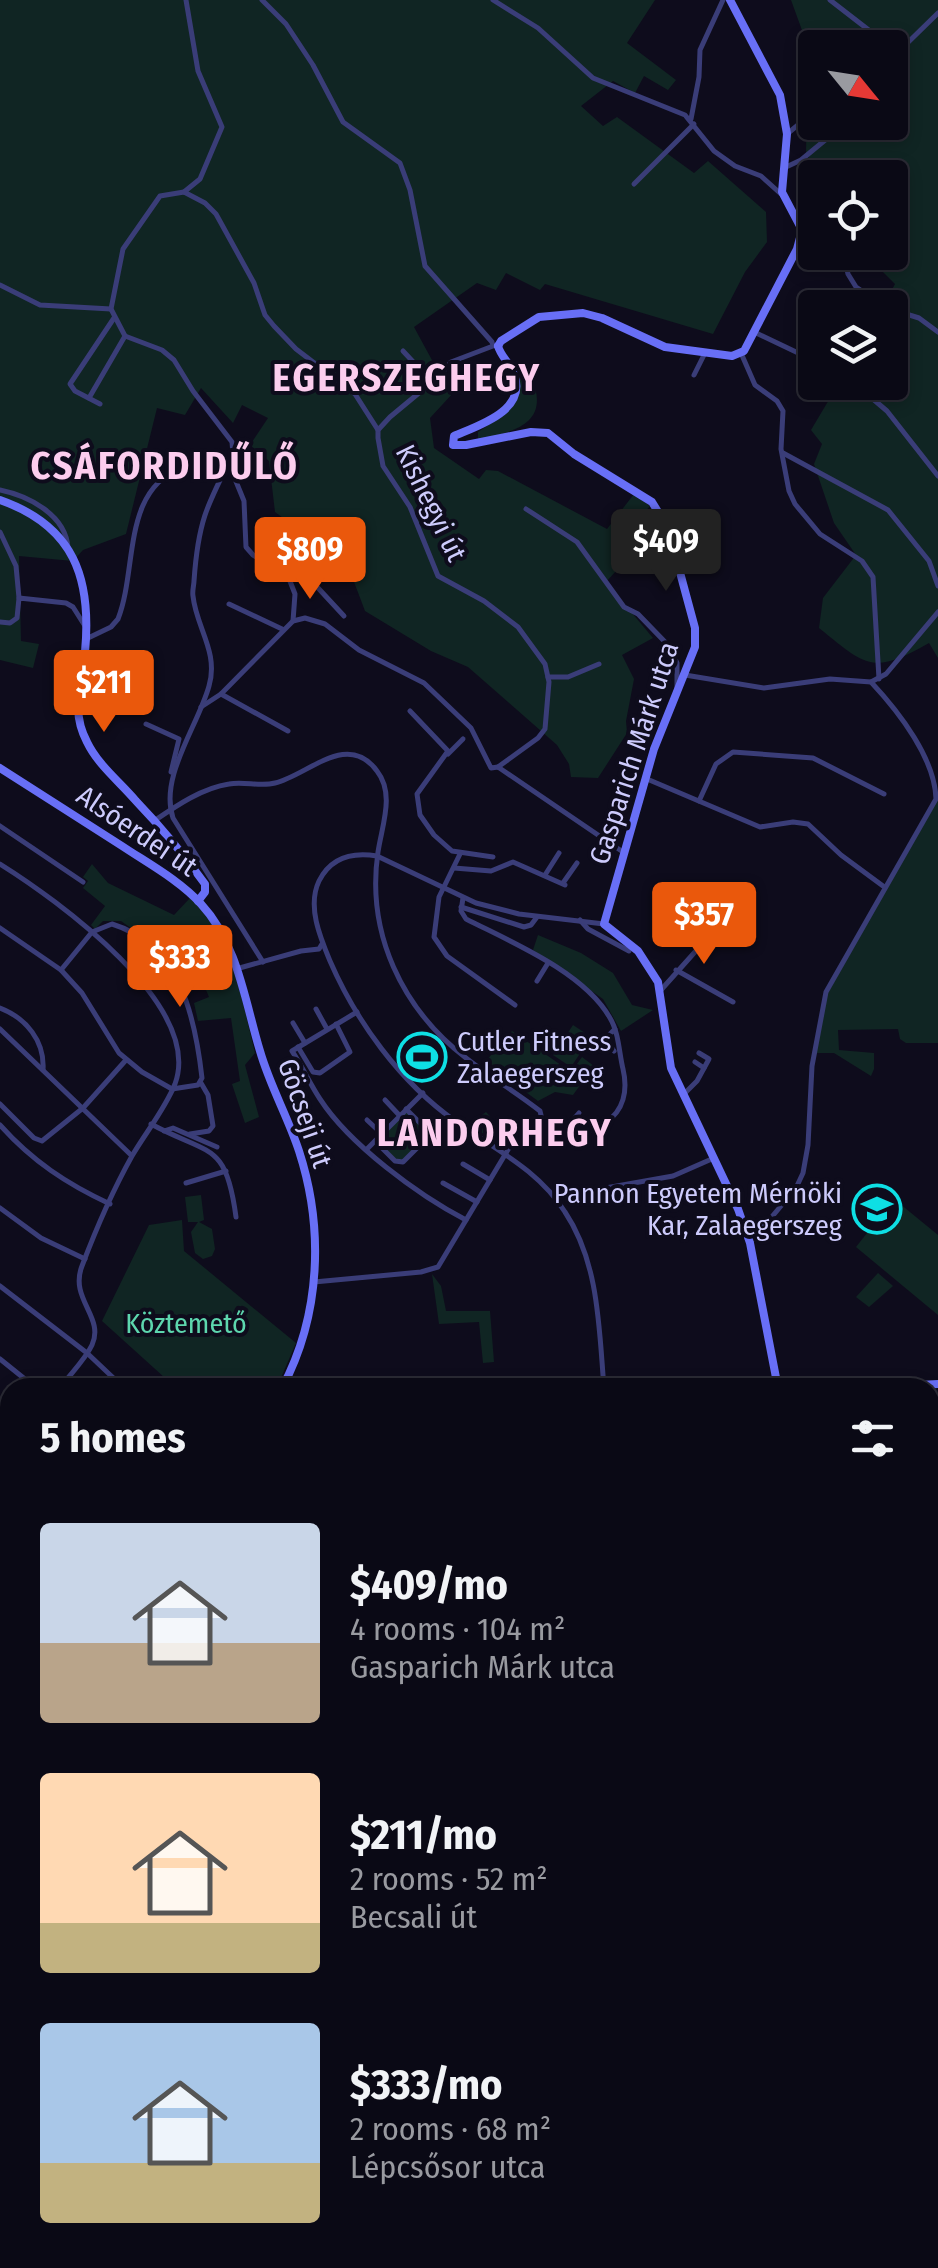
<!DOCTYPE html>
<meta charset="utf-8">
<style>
:root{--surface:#0a0915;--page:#13121e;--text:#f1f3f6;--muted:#999aa0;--line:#2a2a34;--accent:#ea580c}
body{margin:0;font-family:"Fira Sans Condensed",sans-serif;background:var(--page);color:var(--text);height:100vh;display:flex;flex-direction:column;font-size:38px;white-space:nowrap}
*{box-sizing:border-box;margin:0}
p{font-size:32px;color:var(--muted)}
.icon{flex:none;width:55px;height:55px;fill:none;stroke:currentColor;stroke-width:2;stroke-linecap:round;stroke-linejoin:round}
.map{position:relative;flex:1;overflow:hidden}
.drawer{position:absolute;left:0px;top:1378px;width:940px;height:892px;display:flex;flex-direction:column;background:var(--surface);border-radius:30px 30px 0 0;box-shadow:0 5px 15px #0003,0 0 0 2px var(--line)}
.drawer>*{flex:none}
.needle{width:65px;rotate:120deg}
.fabs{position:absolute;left:798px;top:30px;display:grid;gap:20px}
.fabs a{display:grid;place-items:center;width:110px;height:110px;border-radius:10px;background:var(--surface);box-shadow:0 5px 15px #0003,0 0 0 2px var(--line);font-size:50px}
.price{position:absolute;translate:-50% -85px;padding:0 22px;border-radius:10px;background:var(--accent);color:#fff;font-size:32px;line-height:65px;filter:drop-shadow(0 2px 5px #0008)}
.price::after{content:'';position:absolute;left:50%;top:60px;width:30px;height:22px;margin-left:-15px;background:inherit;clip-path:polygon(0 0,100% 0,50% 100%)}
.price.active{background:#222;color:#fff}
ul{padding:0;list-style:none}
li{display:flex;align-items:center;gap:30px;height:250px;padding:0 40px}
li span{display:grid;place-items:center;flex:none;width:280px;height:200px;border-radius:10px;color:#555}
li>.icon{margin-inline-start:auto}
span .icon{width:120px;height:120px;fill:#fffc;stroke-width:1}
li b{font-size:42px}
h2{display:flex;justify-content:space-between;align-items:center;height:120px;padding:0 40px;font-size:42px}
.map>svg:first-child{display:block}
.green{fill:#102523}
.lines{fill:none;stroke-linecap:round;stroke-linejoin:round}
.stream{stroke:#0e243e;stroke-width:2.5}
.river{stroke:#0e243e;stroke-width:8}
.street{stroke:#3a3d78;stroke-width:5}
.secondary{stroke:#686ff6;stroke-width:8}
.primary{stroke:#ae59f5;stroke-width:10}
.rail-casing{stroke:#0edfe4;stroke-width:6}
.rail{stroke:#0e0c1c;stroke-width:2.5;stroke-dasharray:8;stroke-linecap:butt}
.labels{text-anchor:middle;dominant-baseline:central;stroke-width:8;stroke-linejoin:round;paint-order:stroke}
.street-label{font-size:28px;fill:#cdcbfc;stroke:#0e0c1c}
.poi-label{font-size:28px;fill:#cdcbfc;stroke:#0e0c1c;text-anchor:start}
.park-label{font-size:28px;fill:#5dd6ae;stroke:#0e0c1c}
.district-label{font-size:38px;font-weight:bold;letter-spacing:2.5px;fill:#fccdee;stroke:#0e0c1c}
</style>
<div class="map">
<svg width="938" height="2268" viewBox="0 0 938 2268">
<rect width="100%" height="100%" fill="#0e0c1c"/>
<g class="green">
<polygon points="0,0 655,0 627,43 676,80 668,90 644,76 635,93 613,81 581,106 603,126 617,117 694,173 708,161 766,212 767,242 745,272 713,334 545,284 540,290 506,273 496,290 477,283 414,327 439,373 454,392 430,418 434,448 479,479 486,470 498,471 607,529 634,494 650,506 618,543 627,559 606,582 653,638 622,655 634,679 626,721 627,733 598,778 571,777 569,764 557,745 468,667 431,651 365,611 348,566 275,512 269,461 250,445 268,418 242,405 233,423 201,388 185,415 157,408 126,534 83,550 73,561 19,556 21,641 39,644 33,668 0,660"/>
<path d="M791 0H938V658L929 643C873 675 867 667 819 628L823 598 856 555 834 523 814 464 822 444 811 430 839 383 890 382V308L883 307 895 284 864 253 890 252V178L820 177 806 153 807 98 815 91V122H890V48H815V66Z"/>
<path d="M530 374C552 422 518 431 478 440V432C500 417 521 408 519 377Z"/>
<polygon points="938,798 938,1043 906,1043 900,1039 898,1029 838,1030 839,1050 874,1053 874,1069 871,1076 834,1053 815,1053 826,996"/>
<path d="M92 864 108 883 174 915 190 898C233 940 241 997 255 1053L245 1065 259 1117 245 1123 232 1084 240 1081 231 1018 198 1021 194 1003 209 997C198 969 184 947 161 927L149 941 121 921H103L95 929 91 925 105 906 83 888 88 881 83 877Z"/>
<polygon points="538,935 581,953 613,973 632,1005 653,1010 621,1031 603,999 533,950"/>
<polygon points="573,1025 591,1037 571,1067 553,1055"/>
<polygon points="512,1031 571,1072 582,1057 594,1066 573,1095 555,1092 538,1101 485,1062"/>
<polygon points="406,1109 424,1127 428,1137 403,1162 398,1162 375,1141"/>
<polygon points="486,1112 509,1137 511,1144 507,1147 468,1125"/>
<polygon points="201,1195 204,1220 199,1222 212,1229 215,1249 212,1256 203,1259 195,1253 191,1232 198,1222 188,1222 185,1197"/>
<polygon points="894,1199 938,1235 938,1315 856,1247"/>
<polygon points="182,1220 184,1251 296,1343 277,1387 175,1387 102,1321 149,1225"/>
<polygon points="878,1273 893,1286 869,1307 856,1297"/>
<polygon points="432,1274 441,1286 446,1311 490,1311 494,1362 483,1363 479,1322 439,1324"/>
<polygon points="938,1716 938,1990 930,1995 930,1726"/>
<polygon points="938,2004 938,2178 930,2190 930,2151 933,2147 930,2142 930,2009"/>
<polygon points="622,2260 728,2260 725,2268 617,2268"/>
<polygon points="762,2260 866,2260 861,2268 761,2268"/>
</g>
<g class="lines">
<g class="stream">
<polyline points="0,1908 10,1921"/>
<polyline points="930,1931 938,1908"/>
<polyline points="113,2260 116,2268"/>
</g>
<g class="river">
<polyline points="930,2072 938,2066"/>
<polyline points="848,2268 849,2260"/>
</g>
<g class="street">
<polyline points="262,0 286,24 313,65 343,122 400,163 410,190 425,266 492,342 493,346 451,362 437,378 390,417 378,430 378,438 383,466 410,507 438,576 484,601 518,627 545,664 549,682 545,729 538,738 498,767"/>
<polyline points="493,0 538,28 593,78 685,115 714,151 735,166 761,176 781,194"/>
<polyline points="830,0 870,31 875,48"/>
<polyline points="890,60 938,13"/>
<polyline points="691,119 699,77 700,50 723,0"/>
<polyline points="787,134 815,111"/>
<polyline points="784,168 801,160 847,122"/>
<polyline points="634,184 694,124"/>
<polyline points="184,192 200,179 222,127 198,71 186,0"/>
<polyline points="843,252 848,274 856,287 887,308"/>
<polyline points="0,285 40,305 111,309"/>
<polyline points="890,309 919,318 938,332"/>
<polyline points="754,332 815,361"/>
<polyline points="403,351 431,381"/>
<polyline points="741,353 755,385 777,401 783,411 781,449 789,491 795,504 820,534 862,561 873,577 879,679"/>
<polyline points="694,375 705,353"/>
<polyline points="853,382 887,411 938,476"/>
<polyline points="89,398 125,336"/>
<polyline points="100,404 75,391 70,384 114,318"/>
<polyline points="783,453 888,510 929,561 938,586"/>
<path d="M232 456C206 507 198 523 194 581 194 585 192 591 193 596 196 627 219 652 209 686 198 726 159 777 173 818L263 962"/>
<path d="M0 490C29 496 66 515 68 548"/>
<polyline points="526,509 577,542 624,607 638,614 667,644 677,663 677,687"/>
<polyline points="0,532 16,566 19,598"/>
<polyline points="276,566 286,559 294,562 344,616"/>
<polyline points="229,604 282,629"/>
<polyline points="293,621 295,594 288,576 253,555 246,547 244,501 235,479 232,442 193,391 174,360 162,350 125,336 111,309 123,249 160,196 184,192 205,203 216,214 254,283 265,315 274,326 296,349 355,394 378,430"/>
<polyline points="0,622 10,623 17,618 19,598 66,603 73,607 85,626"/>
<path d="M86 639 111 627 118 619C138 568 121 490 183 467"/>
<path d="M685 675 764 688 830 679 871 682C900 713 935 759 936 799L826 992 812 1066 808 1145 803 1173 796 1188 750 1243"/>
<polyline points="548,677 568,677 599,664"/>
<polyline points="871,682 886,674 938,612"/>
<polyline points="221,694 288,731"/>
<polyline points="201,707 221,694 293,621 305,618 325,624 359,650 424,683 471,728 491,768 498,767 623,852"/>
<polyline points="410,711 448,751 417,794 420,815 434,835 452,851 493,857"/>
<polyline points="146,724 179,739 171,772"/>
<polyline points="448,754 463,739"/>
<polyline points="647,779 760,827 793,822 808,824 841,855 883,886"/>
<polyline points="699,801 716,764 733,752 813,758 884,794"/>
<path d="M154 821C176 806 202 788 229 784 244 781 260 787 275 783 307 776 347 730 377 771 395 794 382 825 378 852 366 933 402 1009 466 1058 490 1077 516 1092 540 1111L546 1136"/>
<polyline points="0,826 83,882"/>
<polyline points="460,854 439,897 434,937 447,956 515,1005"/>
<path d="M0 864C56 899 204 1005 175 1084 165 1109 146 1132 132 1156 113 1190 96 1229 82 1266 69 1299 105 1317 92 1345 85 1360 70 1374 60 1388"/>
<polyline points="454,868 491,871 513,862 565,885"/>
<polyline points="545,875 559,853"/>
<polyline points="563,883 577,863"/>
<polyline points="461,907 524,927 531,925 537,917"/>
<polyline points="580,920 588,929 629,951"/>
<path d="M604 924 519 914 476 903 377 856C353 852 331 857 319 881 307 906 320 937 330 961 356 1021 400 1082 455 1121 494 1149 538 1169 565 1212 599 1263 599 1328 604 1388"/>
<polyline points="0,928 61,970 82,993 119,1053 142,1072 172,1089"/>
<polyline points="236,969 301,951 319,949 322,944"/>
<path d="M61 970 92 932 112 924C180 945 195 1016 202 1078L198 1085 172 1089"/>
<polyline points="676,970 733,1002"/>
<polyline points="537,981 548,963"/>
<polyline points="661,990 727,916 752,929"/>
<path d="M0 1008C26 1018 45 1041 43 1070"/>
<polyline points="316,1009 327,1029"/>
<path d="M357 1012 292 1051C302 1066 310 1084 320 1099 349 1144 418 1195 466 1220"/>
<polyline points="293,1023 305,1043"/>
<polyline points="0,1029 131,1155"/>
<polyline points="298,1047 313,1072 320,1073 350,1052 336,1024"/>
<polyline points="614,1051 605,1039 615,1029"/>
<polyline points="695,1062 704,1068"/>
<polyline points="683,1095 697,1081 709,1059 699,1053"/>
<polyline points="385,1100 400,1116"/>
<polyline points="0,1104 34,1138 42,1141 83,1108 126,1060"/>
<polyline points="367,1120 382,1134"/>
<path d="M552 1121C565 1129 570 1124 579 1113"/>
<path d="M151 1124C210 1156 226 1141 236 1217"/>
<path d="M0 1125C32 1161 67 1184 110 1204"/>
<polyline points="164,1131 173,1128 217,1147"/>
<polyline points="190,1134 209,1131 213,1126 208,1095 201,1083"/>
<polyline points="375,1141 395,1161 403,1162 428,1137 425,1128 406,1109"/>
<polyline points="367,1149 423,1093"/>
<polyline points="463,1164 490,1180"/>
<polyline points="186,1183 226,1171"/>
<polyline points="443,1183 477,1202"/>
<polyline points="555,1197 673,1176 714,1158"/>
<polyline points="0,1208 41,1238 85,1259"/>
<path d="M314 1282 421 1272 438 1267 509 1148C538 1129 577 1142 605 1123 624 1111 628 1090 623 1069 619 1053 619 1033 610 1018 584 972 511 942 466 919L461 911 463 898"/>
<polyline points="0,1286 87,1353 124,1388"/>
<polyline points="0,1359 36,1388"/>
<polyline points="935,1435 938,1437"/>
<polyline points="930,1461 938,1455"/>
<polyline points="0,1507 10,1496"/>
<polyline points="0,1519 10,1528"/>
<polyline points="0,1611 10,1621"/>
<polyline points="0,1663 10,1668"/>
<polyline points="0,2016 10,2030"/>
<polyline points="0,2055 10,2041"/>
<polyline points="0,2075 10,2082"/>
<polyline points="0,2136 10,2143"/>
<polyline points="930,2180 938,2172"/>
<polyline points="0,2197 10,2204"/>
<polyline points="0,2206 10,2191"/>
<polyline points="0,2247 10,2252"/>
<polyline points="93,2260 105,2268"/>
<polyline points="185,2260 197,2268"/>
<polyline points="348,2260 366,2268"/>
<polyline points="25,2268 29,2260"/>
<polyline points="162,2268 167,2260"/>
<polyline points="217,2268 222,2260"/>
<polyline points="296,2268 297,2260"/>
<polyline points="511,2268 515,2260"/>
<polyline points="885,2268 890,2260"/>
</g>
<g class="secondary">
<path d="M498 346C501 357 510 363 514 374 528 411 477 426 454 436L453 445H466L531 432 548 433 574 454 652 502 668 528 695 628V647L654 749 604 924 638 951 658 982 671 1068 738 1209 750 1243 778 1388"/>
<polyline points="498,346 501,341 539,317 583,313 602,318 665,347 732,356 744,351 797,249 802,230 782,192 787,134 780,95 730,0"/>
<path d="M0 500C74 526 92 578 85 652 82 685 70 710 87 742 98 765 120 782 136 801 161 827 184 855 205 884V892L198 901"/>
<path d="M0 768C41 794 81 820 122 846 149 864 179 880 201 904 238 944 245 1002 260 1051 270 1086 288 1117 299 1151 324 1228 321 1315 282 1388"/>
<polyline points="863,1388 938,1384"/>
<polyline points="0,1429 10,1440"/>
<polyline points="930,1750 938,1731"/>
<polyline points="0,1782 10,1773"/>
<polyline points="0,1871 10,1876"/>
<polyline points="930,2254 938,2260"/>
<polyline points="611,2268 616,2260"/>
</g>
<g class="primary">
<polyline points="930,1572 938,1561"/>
<polyline points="413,2268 417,2260"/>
</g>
<g class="rail-casing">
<g id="rail">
<polyline points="0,1899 10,1912"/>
<polyline points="930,2003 938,1998"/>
<polyline points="120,2260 123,2268"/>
<polyline points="739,2268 743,2260"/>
<polyline points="757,2268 759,2260"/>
</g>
</g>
<use href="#rail" class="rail"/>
</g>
<defs>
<g id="stadium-ring" transform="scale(2.5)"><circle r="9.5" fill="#0e0c1c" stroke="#0edfe4" stroke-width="1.5"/><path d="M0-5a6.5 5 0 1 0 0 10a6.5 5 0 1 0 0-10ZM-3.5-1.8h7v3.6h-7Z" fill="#0edfe4"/></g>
<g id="university-ring" transform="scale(2.5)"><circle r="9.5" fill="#0e0c1c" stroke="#0edfe4" stroke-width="1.5"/><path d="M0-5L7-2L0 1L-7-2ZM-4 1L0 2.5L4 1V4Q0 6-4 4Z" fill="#0edfe4"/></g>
</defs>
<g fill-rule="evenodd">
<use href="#stadium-ring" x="422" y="1057"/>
<use href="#university-ring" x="877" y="1209"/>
</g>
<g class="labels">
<g class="street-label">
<text transform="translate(431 503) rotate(64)">Kishegyi út</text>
<text transform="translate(634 753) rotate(-72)">Gasparich Márk utca</text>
<text transform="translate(137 831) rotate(34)">Alsóerdei út</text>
<text transform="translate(305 1113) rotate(71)">Göcseji út</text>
</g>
<g class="poi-label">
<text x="457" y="1041">Cutler Fitness<tspan x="457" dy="32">Zalaegerszeg</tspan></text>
<text x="842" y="1193" text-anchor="end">Pannon Egyetem Mérnöki<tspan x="842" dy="32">Kar, Zalaegerszeg</tspan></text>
</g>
<g class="park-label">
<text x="186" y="1323">Köztemető</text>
</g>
<g class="district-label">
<text x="407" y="378">EGERSZEGHEGY</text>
<text x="165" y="466">CSÁFORDIDŰLŐ</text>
<text x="495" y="1133">LANDORHEGY</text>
</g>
</g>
</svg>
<div class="fabs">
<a><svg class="needle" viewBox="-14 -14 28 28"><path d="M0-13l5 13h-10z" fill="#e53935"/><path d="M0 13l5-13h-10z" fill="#999aa0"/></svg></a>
<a><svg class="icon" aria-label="locate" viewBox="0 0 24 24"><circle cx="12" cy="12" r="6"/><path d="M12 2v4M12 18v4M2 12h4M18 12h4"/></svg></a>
<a><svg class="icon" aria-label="layers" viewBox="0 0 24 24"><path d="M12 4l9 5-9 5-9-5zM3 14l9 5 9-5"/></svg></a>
</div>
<b class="price active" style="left:666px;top:594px">$409</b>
<b class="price" style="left:310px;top:602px">$809</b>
<b class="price" style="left:104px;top:735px">$211</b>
<b class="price" style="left:704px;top:967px">$357</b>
<b class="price" style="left:180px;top:1010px">$333</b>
<section class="drawer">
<h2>5 homes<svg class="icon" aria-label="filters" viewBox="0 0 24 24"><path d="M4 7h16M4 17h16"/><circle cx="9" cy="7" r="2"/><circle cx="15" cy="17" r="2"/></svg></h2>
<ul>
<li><span style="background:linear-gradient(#c9d6e8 60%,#b9a48a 0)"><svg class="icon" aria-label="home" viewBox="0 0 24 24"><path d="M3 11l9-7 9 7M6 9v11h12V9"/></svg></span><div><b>$409/mo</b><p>4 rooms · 104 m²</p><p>Gasparich Márk utca</p></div></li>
<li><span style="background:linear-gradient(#ffd9b3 75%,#c2b280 0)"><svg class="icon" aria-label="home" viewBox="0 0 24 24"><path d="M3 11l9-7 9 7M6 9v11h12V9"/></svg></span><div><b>$211/mo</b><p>2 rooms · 52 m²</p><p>Becsali út</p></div></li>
<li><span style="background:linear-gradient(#a9c7e8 70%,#c2b280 0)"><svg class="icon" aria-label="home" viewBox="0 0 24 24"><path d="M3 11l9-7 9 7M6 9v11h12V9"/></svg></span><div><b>$333/mo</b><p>2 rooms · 68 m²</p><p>Lépcsősor utca</p></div></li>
</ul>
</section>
</div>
